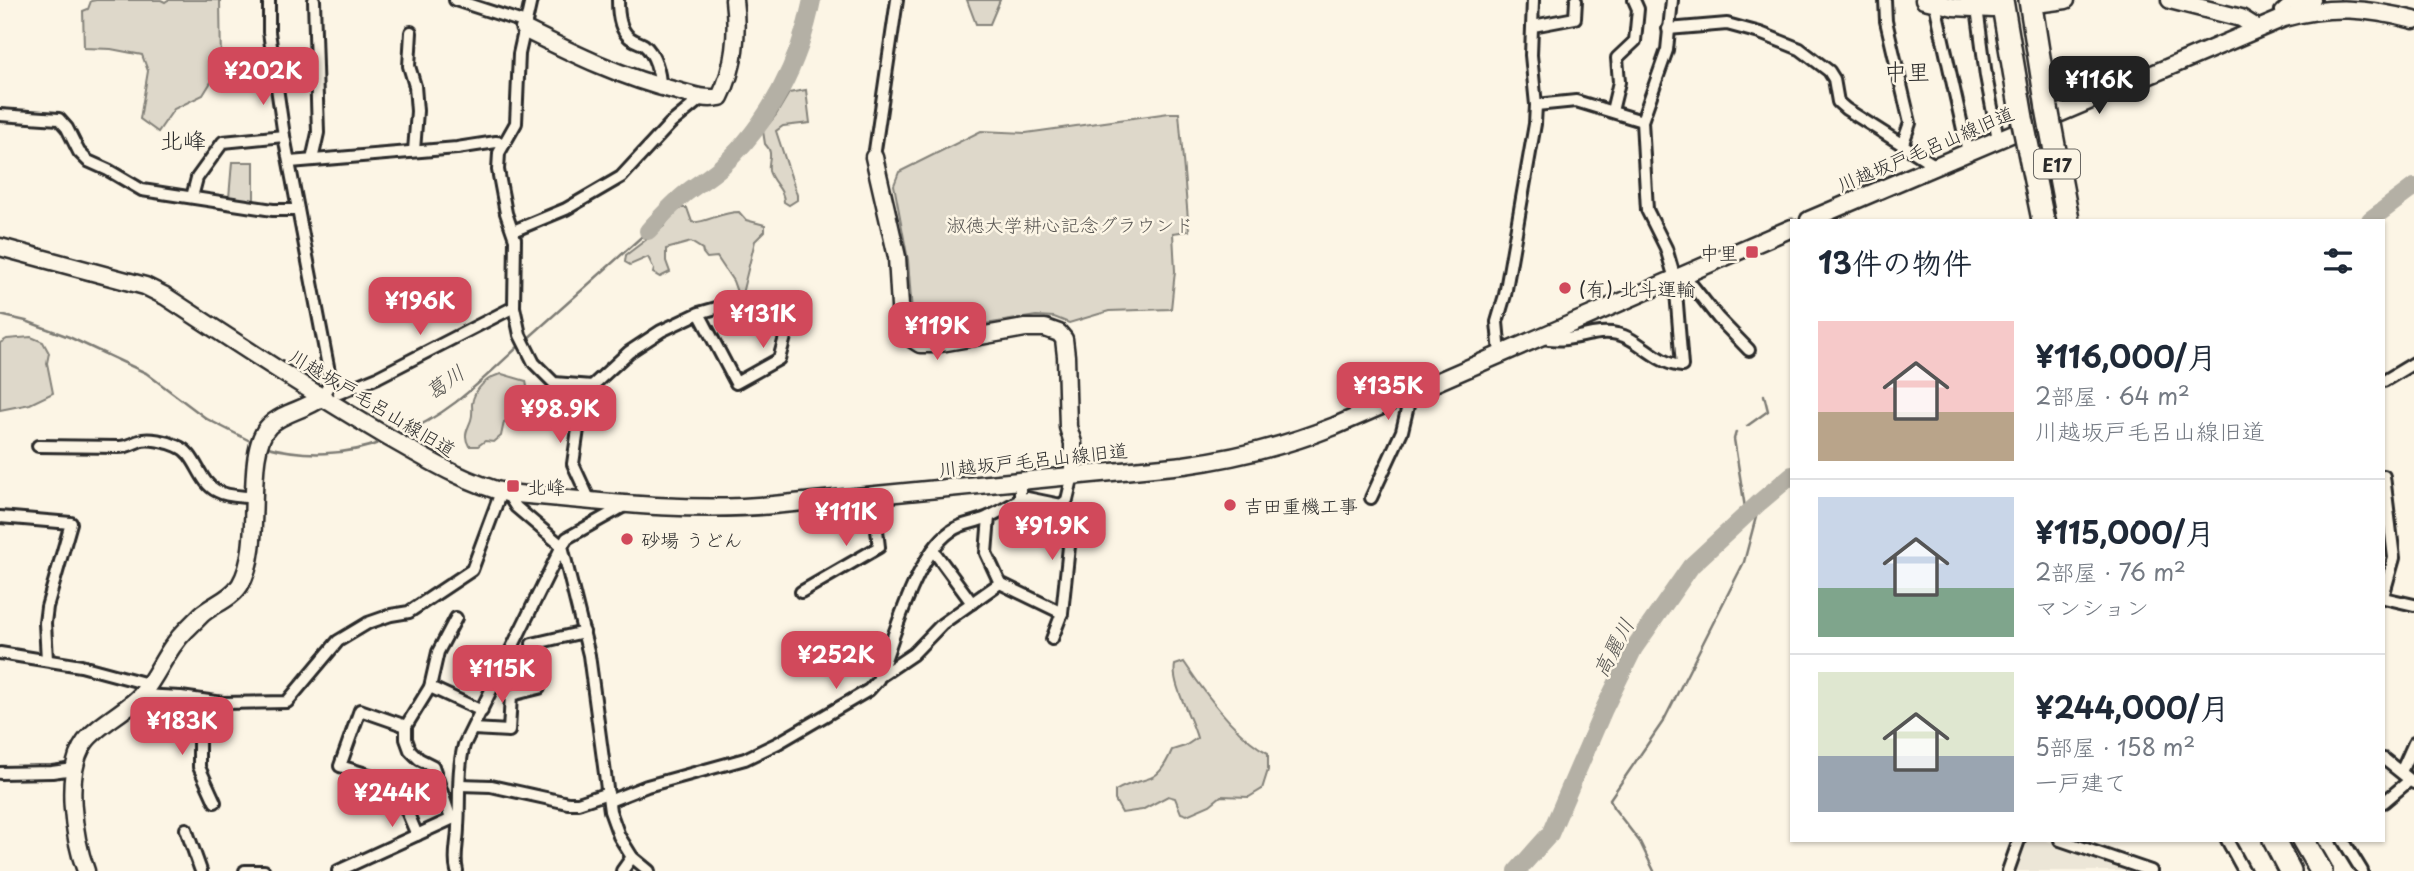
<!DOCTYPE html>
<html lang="ja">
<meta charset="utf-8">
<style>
:root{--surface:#fff;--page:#f6f6f7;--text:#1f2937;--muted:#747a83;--line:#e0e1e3;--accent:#d1495b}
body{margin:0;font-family:"Playpen Sans","Klee One",sans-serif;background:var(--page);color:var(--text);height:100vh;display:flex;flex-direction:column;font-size:26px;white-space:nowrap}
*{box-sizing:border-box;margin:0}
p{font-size:23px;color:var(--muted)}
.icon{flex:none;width:38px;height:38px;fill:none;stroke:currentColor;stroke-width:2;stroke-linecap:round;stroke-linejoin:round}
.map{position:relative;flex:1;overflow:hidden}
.side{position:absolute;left:1790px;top:219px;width:595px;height:623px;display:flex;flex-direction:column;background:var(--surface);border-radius:0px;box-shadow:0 2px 5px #0004}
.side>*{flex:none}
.price{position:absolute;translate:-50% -60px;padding:0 16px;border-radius:14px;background:var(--accent);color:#fff;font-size:23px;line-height:46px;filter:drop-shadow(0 2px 4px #0008)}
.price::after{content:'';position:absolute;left:50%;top:42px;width:21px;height:16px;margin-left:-10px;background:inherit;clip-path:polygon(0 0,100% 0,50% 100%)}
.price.selected{background:#222;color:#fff}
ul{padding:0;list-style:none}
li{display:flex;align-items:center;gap:21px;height:175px;padding:0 28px}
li+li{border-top:2px solid var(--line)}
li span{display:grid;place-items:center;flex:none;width:196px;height:140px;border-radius:0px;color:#555}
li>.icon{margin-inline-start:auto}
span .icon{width:84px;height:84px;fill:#fffc;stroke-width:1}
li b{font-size:30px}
h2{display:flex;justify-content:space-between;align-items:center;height:84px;padding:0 28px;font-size:30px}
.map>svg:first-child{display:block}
.built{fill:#ece6d7}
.green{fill:#ded8ca;stroke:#84827a;stroke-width:2}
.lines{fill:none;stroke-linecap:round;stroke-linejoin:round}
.stream{stroke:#7d7b74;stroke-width:2.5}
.river{stroke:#b4b0a5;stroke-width:18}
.street-casing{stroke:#2b2b2b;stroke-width:16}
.secondary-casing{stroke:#2b2b2b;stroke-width:21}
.highway-casing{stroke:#2b2b2b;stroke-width:26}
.street{stroke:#fcf5e5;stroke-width:10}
.secondary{stroke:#fcf5e5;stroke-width:16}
.highway{stroke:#fcf5e5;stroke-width:21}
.highway-bridge-casing{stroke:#2b2b2b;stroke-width:26;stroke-linecap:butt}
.highway-bridge{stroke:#fcf5e5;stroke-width:21}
.poi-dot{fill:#d1495b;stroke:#fcf5e5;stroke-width:2.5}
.labels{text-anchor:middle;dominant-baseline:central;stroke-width:5;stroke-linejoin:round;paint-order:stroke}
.shield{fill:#fcf5e5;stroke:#6a6863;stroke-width:2}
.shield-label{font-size:18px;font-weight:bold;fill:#2b2b2b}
.street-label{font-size:19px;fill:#2b2b2b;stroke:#fcf5e5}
.park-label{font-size:19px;fill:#585653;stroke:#fcf5e5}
.poi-label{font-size:19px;fill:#2b2b2b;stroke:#fcf5e5;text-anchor:start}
.water-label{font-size:21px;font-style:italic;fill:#545350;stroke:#fcf5e5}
.quarter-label{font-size:23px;fill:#2b2b2b;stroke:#fcf5e5}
</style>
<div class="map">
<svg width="2414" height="871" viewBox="0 0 2414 871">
<rect width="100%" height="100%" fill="#fcf5e5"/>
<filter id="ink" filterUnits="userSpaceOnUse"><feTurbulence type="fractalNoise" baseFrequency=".0143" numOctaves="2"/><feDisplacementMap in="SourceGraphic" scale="14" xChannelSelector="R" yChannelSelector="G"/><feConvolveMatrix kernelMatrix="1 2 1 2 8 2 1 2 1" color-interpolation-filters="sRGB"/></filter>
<g filter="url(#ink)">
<polygon class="built" points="2026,840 2044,840 2134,871 2015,871"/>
<g class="green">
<polygon points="96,0 161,0 165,2 168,0 220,0 221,66 203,95 174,109 158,132 140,119 148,71 142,55 111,49 84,48 83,11 88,9 91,1"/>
<polygon points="967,0 1000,0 990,24 976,24"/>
<path d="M806 90 810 123 783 126 776 131 797 195V200L789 205 784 202C784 189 773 184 769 171 767 160 775 154 765 144L763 131 776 115 789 93Z"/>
<polygon points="1169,113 1179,113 1189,231 1173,233 1175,271 1171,309 1109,311 1069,323 1054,317 1036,316 935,332 920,329 912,312 908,260 894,185 899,172 981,131 1026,133"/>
<polygon points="232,162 254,162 254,202 229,198"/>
<path d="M682 208H687L692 222C704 224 720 212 739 212L746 220 765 225V231L755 241 742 294 738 295 733 281 717 257 707 258 703 253 702 249 691 242 666 249V261L670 272 660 277 653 273 654 269 648 257 630 265 625 262 626 255 664 226 674 212Z"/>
<polygon points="31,337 43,342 49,353 47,363 53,393 30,404 0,410 0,343 7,339"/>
<path d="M502 374 526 381 531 409 504 422 501 436 494 442 485 441 478 446H469C463 435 467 431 471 420 473 415 472 409 472 404 474 389 488 376 502 374Z"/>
<path d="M1184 662C1204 692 1236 737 1268 753V770L1262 789 1249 797 1221 796 1210 805 1187 815 1181 813 1175 798 1168 796 1142 810 1122 813 1115 800V791C1146 773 1155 790 1172 750L1185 746 1197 738C1192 718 1171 684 1175 665Z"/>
</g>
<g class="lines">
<g class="stream">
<polyline points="1664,24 1667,0"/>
<polyline points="1646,94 1662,48"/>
<polyline points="1647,121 1650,163"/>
<polyline points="1651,201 1679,269"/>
<polyline points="0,315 26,321 69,337 146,373 207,419 254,443"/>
<polyline points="525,341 648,231"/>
<polyline points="1747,426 1768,411 1764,395"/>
<polyline points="1736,432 1734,439 1746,514"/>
<path d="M397 436C449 415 480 382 520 345"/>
<path d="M264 446C303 457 347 456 384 441"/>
<polyline points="1654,871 1640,842 1613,807 1610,799 1664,720 1744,562 1760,502"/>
</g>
<g class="river">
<polyline points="2370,220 2414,187"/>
<path d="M648 231C660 218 672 204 686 193 697 184 710 177 721 167 769 124 800 62 812 0"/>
<polyline points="1517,871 1550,834 1604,709 1634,648 1691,566 1760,502 1792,475"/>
</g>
<g class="street-casing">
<g id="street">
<polyline points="269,0 269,32 284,136 331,382 321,398"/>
<polyline points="455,0 526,23"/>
<polyline points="531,0 519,54 516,123 499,153 498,170 506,213 515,239 514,307 520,335 534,363 554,383 592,386"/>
<path d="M618 0C618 12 619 29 629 37 633 41 640 42 644 45 655 54 660 73 660 86"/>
<polyline points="1885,0 1886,21 1910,123 1903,143"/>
<polyline points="1976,0 1986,76 1998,139"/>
<polyline points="1935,4 1968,152"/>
<polyline points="2284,18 2281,11 2289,4 2315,0"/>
<polyline points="1533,26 1575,18 1576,0"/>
<polyline points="1668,29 1727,24 1760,33 1800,49 1829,71 1834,79 1838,102 1846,109 1936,166"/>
<polyline points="411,32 409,66 415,86 417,111 414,151"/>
<polyline points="1536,105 1576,101 1642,121"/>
<polyline points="1612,111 1619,82 1617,58 1635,41 1638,9 1634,0"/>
<polyline points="0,115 59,119 67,128 79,152 88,161 108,170 142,190 273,210 298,210"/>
<polyline points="874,157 897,0"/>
<polyline points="312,160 318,133 314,0"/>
<polyline points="290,162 457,148 496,142 504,143"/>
<polyline points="192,197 197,178 223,142 284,136"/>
<polyline points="513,231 566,209 621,177 670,124 703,97"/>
<polyline points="1684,275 1718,318 1749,350"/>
<path d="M1540 337C1567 346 1593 328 1617 334 1639 338 1656 364 1682 366L1675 279 1666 248 1647 210 1642 121 1667 50 1672 0"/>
<polyline points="1500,354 1497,322 1505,295 1535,124 1536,105 1531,55 1533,0"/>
<polyline points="2384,381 2414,363"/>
<polyline points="339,393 378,377 514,307"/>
<path d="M38 446 119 447C128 447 131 444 139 441 148 437 168 442 177 446 197 453 198 482 217 491 228 497 242 496 255 498"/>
<polyline points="2384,476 2394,558 2384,593"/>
<polyline points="1371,498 1402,431 1411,393"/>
<polyline points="1020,500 1027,498 1061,505 1072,518 1062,613 1052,639"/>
<polyline points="590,501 573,464 578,429 592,386 629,352 661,331 699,313 734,303 788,326 779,359 736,383 699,313"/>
<polyline points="626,505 567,538 562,546 589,655 610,811 619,836 632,857 649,871"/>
<polyline points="1061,505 1067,500 1073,475"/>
<polyline points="0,517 71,523 47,607 45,623 47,660"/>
<polyline points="989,517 986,553 1000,583 1062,613"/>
<polyline points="933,550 972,603"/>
<polyline points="801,592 879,547 873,496"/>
<polyline points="2384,598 2414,605"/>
<polyline points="0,653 81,666 148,684"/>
<polyline points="879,677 913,654 942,624 1000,583"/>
<polyline points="430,687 482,711"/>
<polyline points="141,695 181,697 223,703 287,702 338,641 368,623 391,615 409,612 472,570 501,492"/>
<polyline points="193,699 199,732 199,767 215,802"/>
<polyline points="406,726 360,710 340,766 395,783 417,835"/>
<polyline points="473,729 509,731 511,695 539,688 532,644 584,632"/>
<polyline points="2384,759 2414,783"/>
<polyline points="2401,772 2414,743"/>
<polyline points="0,773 52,772 74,769"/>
<polyline points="460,785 491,786 568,803 578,803 608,793"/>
<path d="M609 801 647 786 745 759 778 743 869 690 878 680C893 640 916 555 951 531 962 523 974 523 986 518 998 513 1009 506 1020 500V481"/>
<polyline points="2384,802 2410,780"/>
<polyline points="451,819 433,766 419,759 410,750 406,739 406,726 430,687 438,652 456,618"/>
<polyline points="186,829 201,871"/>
<polyline points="2060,840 2151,871"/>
<polyline points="2227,840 2244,871"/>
<polyline points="2343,840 2362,871"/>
<polyline points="245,871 264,871"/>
<polyline points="338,871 456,817"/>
<path d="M457 871C453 856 458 843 458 827 460 800 457 771 464 745L562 546 516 507 507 493"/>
<polyline points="622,871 632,857"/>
<polyline points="2008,871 2019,840"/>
</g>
</g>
<g class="secondary-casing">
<g id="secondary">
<polyline points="1924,0 1954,7 1993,9"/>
<polyline points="2170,0 2241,18 2257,28"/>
<polyline points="2043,3 2066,0"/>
<path d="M524 29C574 54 623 78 677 91 691 95 705 100 720 97 735 68 738 32 734 0"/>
<polyline points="874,157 897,257 901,323 909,337 920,344 935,344 1025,328 1045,328 1059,333 1064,339 1066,356 1068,427 1073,443 1073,475"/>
<path d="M1809 220 2284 18C2331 5 2367 8 2414 20"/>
<path d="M0 247 145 286 165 296C238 344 311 392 386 436 425 458 463 482 507 493 595 501 684 513 773 505L1184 465C1237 458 1285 446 1335 426L1792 228"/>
<path d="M86 871C74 839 63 772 85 742 97 725 127 711 142 694 159 673 167 648 187 629 192 624 197 619 202 614 214 604 231 599 240 585 265 545 242 453 269 426 283 412 305 410 321 398"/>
</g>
</g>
<g class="highway-casing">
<g id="highway">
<polyline points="2002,0 2022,118"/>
<polyline points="2030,0 2047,108"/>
<polyline points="2274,840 2290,871"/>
<polyline points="2303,840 2321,871"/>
</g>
</g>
<use href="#street" class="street"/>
<use href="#secondary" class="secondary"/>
<use href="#highway" class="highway"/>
<g class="highway-bridge-casing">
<g id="highway-bridge">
<polyline points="2047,108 2068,220"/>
<polyline points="2022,118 2043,220"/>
</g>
</g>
<use href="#highway-bridge" class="highway-bridge"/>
</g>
</g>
<g class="poi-dot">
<rect x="1745" y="245" width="14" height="14" rx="3.5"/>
<circle cx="1565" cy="288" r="7"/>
<rect x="506" y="479" width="14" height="14" rx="3.5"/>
<circle cx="1230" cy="505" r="7"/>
<circle cx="627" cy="539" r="7"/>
</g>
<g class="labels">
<rect class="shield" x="2034" y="149.5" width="46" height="29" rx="5"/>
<g class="shield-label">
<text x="2057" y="164">E17</text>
</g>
<g class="street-label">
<text transform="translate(1925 148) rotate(-23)">川越坂戸毛呂山線旧道</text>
<text transform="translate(373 402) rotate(31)">川越坂戸毛呂山線旧道</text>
<text transform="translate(1033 459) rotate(-6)">川越坂戸毛呂山線旧道</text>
</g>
<g class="park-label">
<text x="1070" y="224">淑徳大学耕心記念グラウンド</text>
</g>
<g class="poi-label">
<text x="1738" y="252" text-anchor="end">中里</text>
<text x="1579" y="288">(有) 北斗運輸</text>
<text x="527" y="486">北峰</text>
<text x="1244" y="505">吉田重機工事</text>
<text x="641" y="539">砂場 うどん</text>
</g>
<g class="water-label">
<text transform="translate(444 381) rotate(-35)">葛川</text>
<text transform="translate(1612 647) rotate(-62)">高麗川</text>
</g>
<g class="quarter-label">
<text x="1907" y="70">中里</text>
<text x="183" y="139">北峰</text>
</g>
</g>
</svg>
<b class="price" style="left:263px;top:107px">¥202K</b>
<b class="price selected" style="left:2099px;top:116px">¥116K</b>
<b class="price" style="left:420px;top:337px">¥196K</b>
<b class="price" style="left:763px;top:350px">¥131K</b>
<b class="price" style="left:937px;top:362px">¥119K</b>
<b class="price" style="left:1388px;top:422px">¥135K</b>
<b class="price" style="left:560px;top:445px">¥98.9K</b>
<b class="price" style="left:846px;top:548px">¥111K</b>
<b class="price" style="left:1052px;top:562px">¥91.9K</b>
<b class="price" style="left:836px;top:691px">¥252K</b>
<b class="price" style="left:502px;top:705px">¥115K</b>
<b class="price" style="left:182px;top:757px">¥183K</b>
<b class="price" style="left:392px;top:829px">¥244K</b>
<section class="side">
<h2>13件の物件<svg class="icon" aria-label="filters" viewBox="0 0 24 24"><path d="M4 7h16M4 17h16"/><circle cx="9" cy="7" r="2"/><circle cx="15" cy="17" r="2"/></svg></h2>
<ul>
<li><span style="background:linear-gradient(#f6c9c9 65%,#b9a48a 0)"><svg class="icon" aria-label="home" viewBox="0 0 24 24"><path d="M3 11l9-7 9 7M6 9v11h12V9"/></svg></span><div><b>¥116,000/月</b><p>2部屋 · 64 m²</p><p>川越坂戸毛呂山線旧道</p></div></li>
<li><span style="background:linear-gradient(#c9d6e8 65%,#7fa58c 0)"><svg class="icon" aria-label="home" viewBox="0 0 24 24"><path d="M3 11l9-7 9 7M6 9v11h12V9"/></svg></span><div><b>¥115,000/月</b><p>2部屋 · 76 m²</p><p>マンション</p></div></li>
<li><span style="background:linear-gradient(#dfe7d0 60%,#9aa5b1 0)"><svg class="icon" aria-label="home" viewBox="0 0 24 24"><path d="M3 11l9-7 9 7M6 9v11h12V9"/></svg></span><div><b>¥244,000/月</b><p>5部屋 · 158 m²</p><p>一戸建て</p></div></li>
</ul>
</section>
</div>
